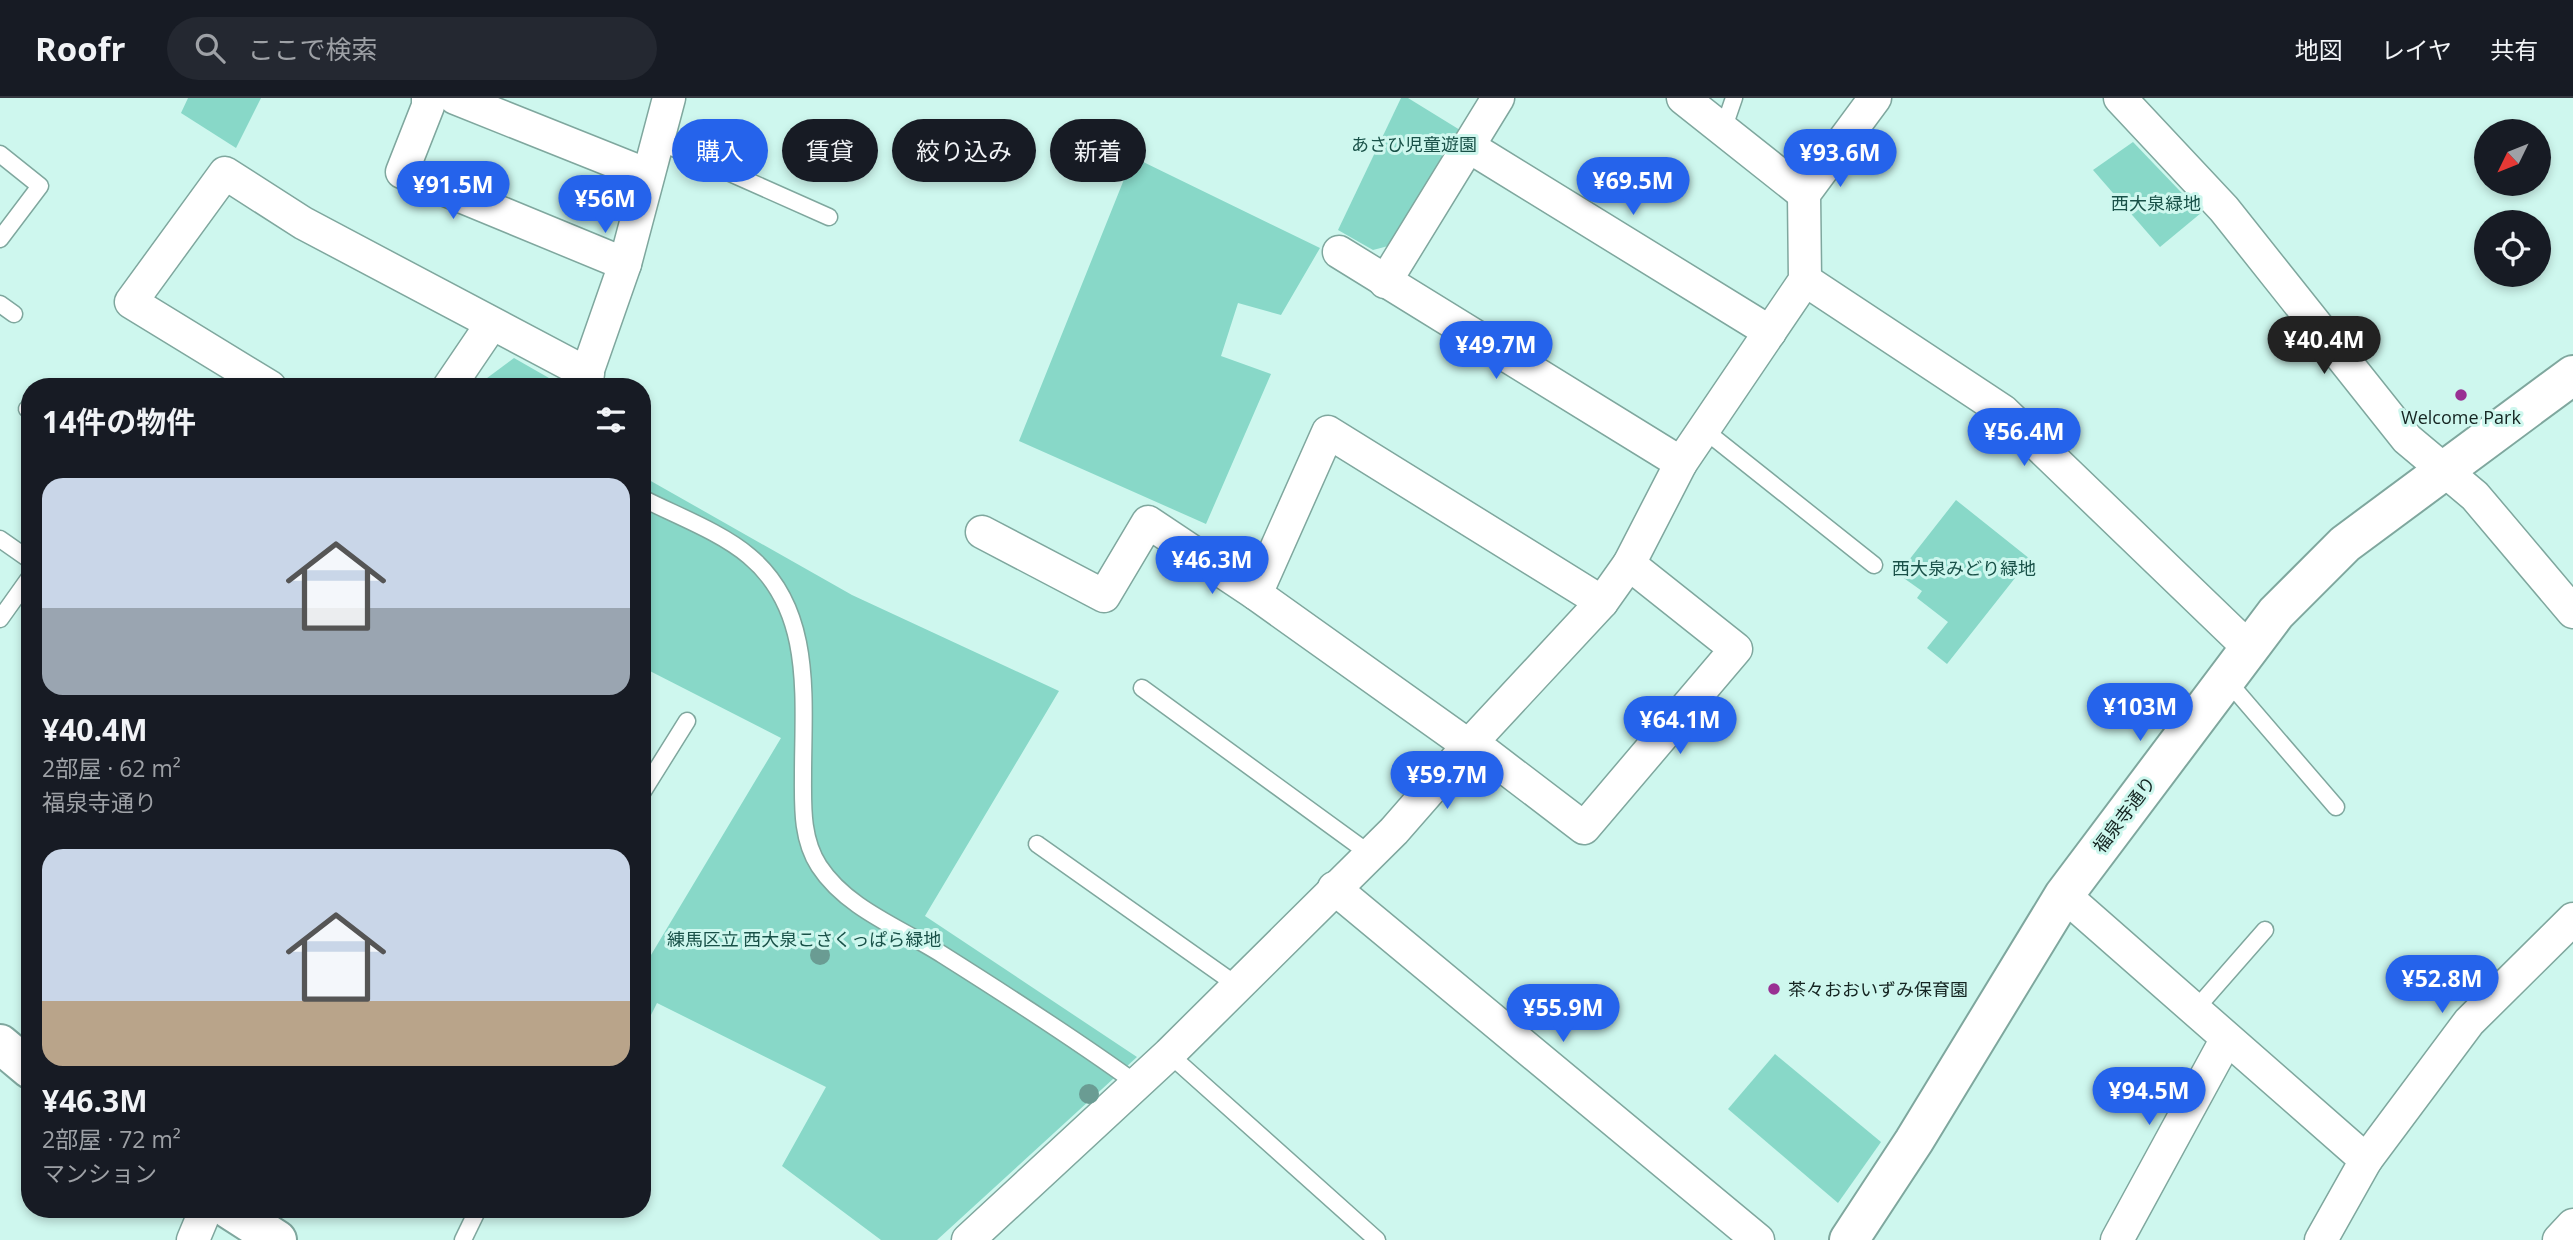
<!DOCTYPE html>
<html lang="ja">
<meta charset="utf-8">
<style>
:root{--surface:#171b24;--page:#242831;--text:#f1f3f6;--muted:#9ea1a6;--line:#363941;--accent:#2563eb}
body{margin:0;font-family:"Open Sans","Noto Sans JP",sans-serif;background:var(--page);color:var(--text);height:100vh;display:flex;flex-direction:column;font-size:26px;white-space:nowrap}
*{box-sizing:border-box;margin:0}
p{font-size:23px;color:var(--muted)}
.icon{flex:none;width:38px;height:38px;fill:none;stroke:currentColor;stroke-width:2;stroke-linecap:round;stroke-linejoin:round}
.map{position:relative;flex:1;overflow:hidden}
.details{position:absolute;left:21px;top:280px;width:630px;height:840px;display:flex;flex-direction:column;background:var(--surface);border-radius:28px;box-shadow:0 4px 10px #0003}
.details>*{flex:none}
.banner{position:absolute;left:672px;top:21px;width:665px;height:63px;display:flex;gap:14px}
.needle{width:46px;rotate:227deg}
.buttons{position:absolute;left:2474px;top:21px;display:grid;gap:14px}
.buttons a{display:grid;place-items:center;width:77px;height:77px;border-radius:50%;background:var(--surface);box-shadow:0 4px 10px #0003;font-size:35px}
.price{position:absolute;translate:-50% -60px;padding:0 16px;border-radius:24px;background:var(--accent);color:#fff;font-size:23px;line-height:46px;filter:drop-shadow(0 2px 4px #0008)}
.price::after{content:'';position:absolute;left:50%;top:42px;width:21px;height:16px;margin-left:-10px;background:inherit;clip-path:polygon(0 0,100% 0,50% 100%)}
.price.active{background:#222;color:#fff}
ul{padding:0;list-style:none}
li{display:grid;align-content:center;gap:14px;height:371px;padding:0 21px}
li span{display:grid;place-items:center;height:217px;border-radius:21px;color:#555}
li>.icon{margin-inline-start:auto}
span .icon{width:126px;height:126px;fill:#fffc;stroke-width:1}
li b{font-size:30px}
h2{display:flex;justify-content:space-between;align-items:center;height:84px;padding:0 21px;font-size:30px}
.pill{padding:0 24px;border-radius:32px;background:var(--surface);box-shadow:0 4px 10px #0003;font-size:24px;line-height:63px}
.pill.active{background:var(--accent);color:#fff}
header{display:flex;align-items:center;gap:42px;box-sizing:border-box;height:98px;padding:0 35px;background:var(--surface);border-bottom:2px solid var(--line)}
header strong{font-size:33px}
nav{display:flex;gap:38px;margin-inline-start:auto;font-size:24px}
.search{width:490px;height:63px;background:var(--page);display:flex;align-items:center;gap:18px;box-sizing:border-box;padding:0 24px;border-radius:38px;color:var(--muted);font-size:26px}
.map>svg:first-child{display:block}
.green{fill:#88d8c8}
.lines{fill:none;stroke-linecap:round;stroke-linejoin:round}
.lane-casing{stroke:#7fa79e;stroke-width:19}
.street-casing{stroke:#7fa79e;stroke-width:35}
.secondary-casing{stroke:#7fa79e;stroke-width:42}
.primary-casing{stroke:#7fa79e;stroke-width:42}
.lane{stroke:#fff;stroke-width:16}
.street{stroke:#fff;stroke-width:32}
.secondary{stroke:#fff;stroke-width:38}
.primary{stroke:#fff;stroke-width:38}
.tree{fill:#6a9c93}
.poi-dot{fill:#993093;stroke:#cef7ee;stroke-width:2.5}
.labels{text-anchor:middle;dominant-baseline:central;stroke-width:6;stroke-linejoin:round;paint-order:stroke}
.park-label{font-size:18px;fill:#195148;stroke:#cef7ee}
.poi-label{font-size:18px;fill:#142421;stroke:#cef7ee}
.street-label{font-size:18px;fill:#142421;stroke:#cef7ee}
</style>
<header>
<strong>Roofr</strong>
<div class="search"><svg class="icon" aria-label="search" viewBox="0 0 24 24"><circle cx="10" cy="10" r="6"/><path d="M15 15l6 6"/></svg>ここで検索</div>
<nav><a>地図</a><a>レイヤ</a><a>共有</a></nav>
</header>
<div class="map">
<svg width="2573" height="1142" viewBox="0 0 2573 1142">
<rect width="100%" height="100%" fill="#cef7ee"/>
<g class="green">
<polygon points="188,0 261,0 236,50 181,15"/>
<polygon points="1401,0 1408,0 1460,32 1392,147 1373,152 1338,132"/>
<polygon points="2133,44 2201,115 2160,149 2093,72"/>
<polygon points="1133,59 1320,150 1281,217 1238,205 1221,258 1271,276 1206,426 1019,343"/>
<polygon points="514,260 549,280 551,289 475,289"/>
<polygon points="642,378 852,497 1059,593 925,818 1137,959 937,1142 881,1142 782,1068 826,989 657,905 642,935 642,872 781,640 642,569"/>
<polygon points="1956,402 2030,461 1947,566 1927,550 1948,524 1917,500 1922,493 1898,476"/>
<polygon points="1775,956 1881,1044 1838,1105 1728,1011"/>
</g>
<g class="lines">
<g class="lane-casing">
<g id="lane">
<polyline points="1723,32 1734,0"/>
<polyline points="658,43 829,119"/>
<polyline points="0,56 40,88 0,141"/>
<polyline points="0,206 14,216"/>
<polyline points="27,311 30,313"/>
<polyline points="1703,331 1874,467"/>
<path d="M642 400C675 417 721 434 749 458 814 512 803 600 803 676 803 707 801 740 819 768 847 811 901 830 943 857 1008 898 1074 940 1137 986"/>
<polyline points="0,441 30,462"/>
<polyline points="0,521 30,479"/>
<polyline points="2225,580 2336,709"/>
<polyline points="1142,590 1370,756"/>
<polyline points="642,695 687,623"/>
<polyline points="1037,746 1238,888"/>
<polyline points="2194,913 2265,832"/>
<polyline points="1169,956 1377,1142"/>
<polyline points="463,1142 478,1111"/>
</g>
</g>
<g class="street-casing">
<g id="street">
<polyline points="428,0 428,8 402,74 625,166"/>
<polyline points="455,0 648,77"/>
<polyline points="1683,0 1804,96"/>
<polyline points="2120,0 2224,111 2407,341 2475,398 2573,514"/>
<polyline points="1468,48 1770,234"/>
<polyline points="1339,154 1681,365"/>
<polyline points="1805,182 2003,313 2249,550"/>
<polyline points="1385,184 1498,0"/>
<polyline points="270,289 131,204 225,75 303,125 588,276"/>
<polyline points="449,289 491,227"/>
<polyline points="582,289 625,166 669,0"/>
<polyline points="982,434 1104,498 1148,424 1256,496 1458,640 1487,656 1584,730 1736,551 1629,466"/>
<polyline points="1256,496 1328,334 1602,504"/>
<polyline points="1334,790 1758,1142"/>
<polyline points="2064,797 2366,1062"/>
<polyline points="193,1142 206,1111"/>
<polyline points="968,1142 1169,956 1394,733 1470,646 1602,504 1629,466 1681,365 1805,182 1804,96 1875,0"/>
<polyline points="2117,1142 2226,942"/>
<polyline points="2321,1142 2366,1062 2469,924 2573,821"/>
<polyline points="2559,1142 2573,1127"/>
</g>
</g>
<g class="secondary-casing">
<polyline id="secondary" points="1849,1142 1914,1043 2064,797 2276,515 2345,446 2573,277"/>
</g>
<g class="primary-casing">
<g id="primary">
<polyline points="0,946 30,971"/>
<polyline points="229,1111 277,1142"/>
</g>
</g>
<use href="#lane" class="lane"/>
<use href="#street" class="street"/>
<use href="#secondary" class="secondary"/>
<use href="#primary" class="primary"/>
</g>
<g class="tree">
<circle cx="820" cy="857" r="10"/>
<circle cx="1089" cy="996" r="10"/>
</g>
<g class="poi-dot">
<circle cx="2461" cy="297" r="7"/>
<circle cx="1774" cy="891" r="7"/>
</g>
<g class="labels">
<g class="park-label">
<text x="1414" y="46">あさひ児童遊園</text>
<text x="2156" y="105">西大泉緑地</text>
<text x="1964" y="470">西大泉みどり緑地</text>
<text x="804" y="841">練馬区立 西大泉こさくっぱら緑地</text>
</g>
<g class="poi-label">
<text x="2461" y="319">Welcome Park</text>
<text x="1788" y="891" text-anchor="start">茶々おおいずみ保育園</text>
</g>
<g class="street-label">
<text transform="translate(2124 716) rotate(-53)">福泉寺通り</text>
</g>
</g>
</svg>
<div class="buttons">
<a><svg class="needle" viewBox="-14 -14 28 28"><path d="M0-13l5 13h-10z" fill="#e53935"/><path d="M0 13l5-13h-10z" fill="#9ea1a6"/></svg></a>
<a><svg class="icon" aria-label="locate" viewBox="0 0 24 24"><circle cx="12" cy="12" r="6"/><path d="M12 2v4M12 18v4M2 12h4M18 12h4"/></svg></a>
</div>
<b class="price" style="left:1840px;top:91px">¥93.6M</b>
<b class="price" style="left:1633px;top:119px">¥69.5M</b>
<b class="price" style="left:453px;top:123px">¥91.5M</b>
<b class="price" style="left:605px;top:137px">¥56M</b>
<b class="price active" style="left:2324px;top:278px">¥40.4M</b>
<b class="price" style="left:1496px;top:283px">¥49.7M</b>
<b class="price" style="left:2024px;top:370px">¥56.4M</b>
<b class="price" style="left:1212px;top:498px">¥46.3M</b>
<b class="price" style="left:2140px;top:645px">¥103M</b>
<b class="price" style="left:1680px;top:658px">¥64.1M</b>
<b class="price" style="left:1447px;top:713px">¥59.7M</b>
<b class="price" style="left:2442px;top:917px">¥52.8M</b>
<b class="price" style="left:1563px;top:946px">¥55.9M</b>
<b class="price" style="left:2149px;top:1029px">¥94.5M</b>
<div class="banner">
<a class="pill active">購入</a>
<a class="pill">賃貸</a>
<a class="pill">絞り込み</a>
<a class="pill">新着</a>
</div>
<section class="details">
<h2>14件の物件<svg class="icon" aria-label="filters" viewBox="0 0 24 24"><path d="M4 7h16M4 17h16"/><circle cx="9" cy="7" r="2"/><circle cx="15" cy="17" r="2"/></svg></h2>
<ul>
<li><span style="background:linear-gradient(#c9d6e8 60%,#9aa5b1 0)"><svg class="icon" aria-label="home" viewBox="0 0 24 24"><path d="M3 11l9-7 9 7M6 9v11h12V9"/></svg></span><div><b>¥40.4M</b><p>2部屋 · 62 m²</p><p>福泉寺通り</p></div></li>
<li><span style="background:linear-gradient(#c9d6e8 70%,#b9a48a 0)"><svg class="icon" aria-label="home" viewBox="0 0 24 24"><path d="M3 11l9-7 9 7M6 9v11h12V9"/></svg></span><div><b>¥46.3M</b><p>2部屋 · 72 m²</p><p>マンション</p></div></li>
</ul>
</section>
</div>
